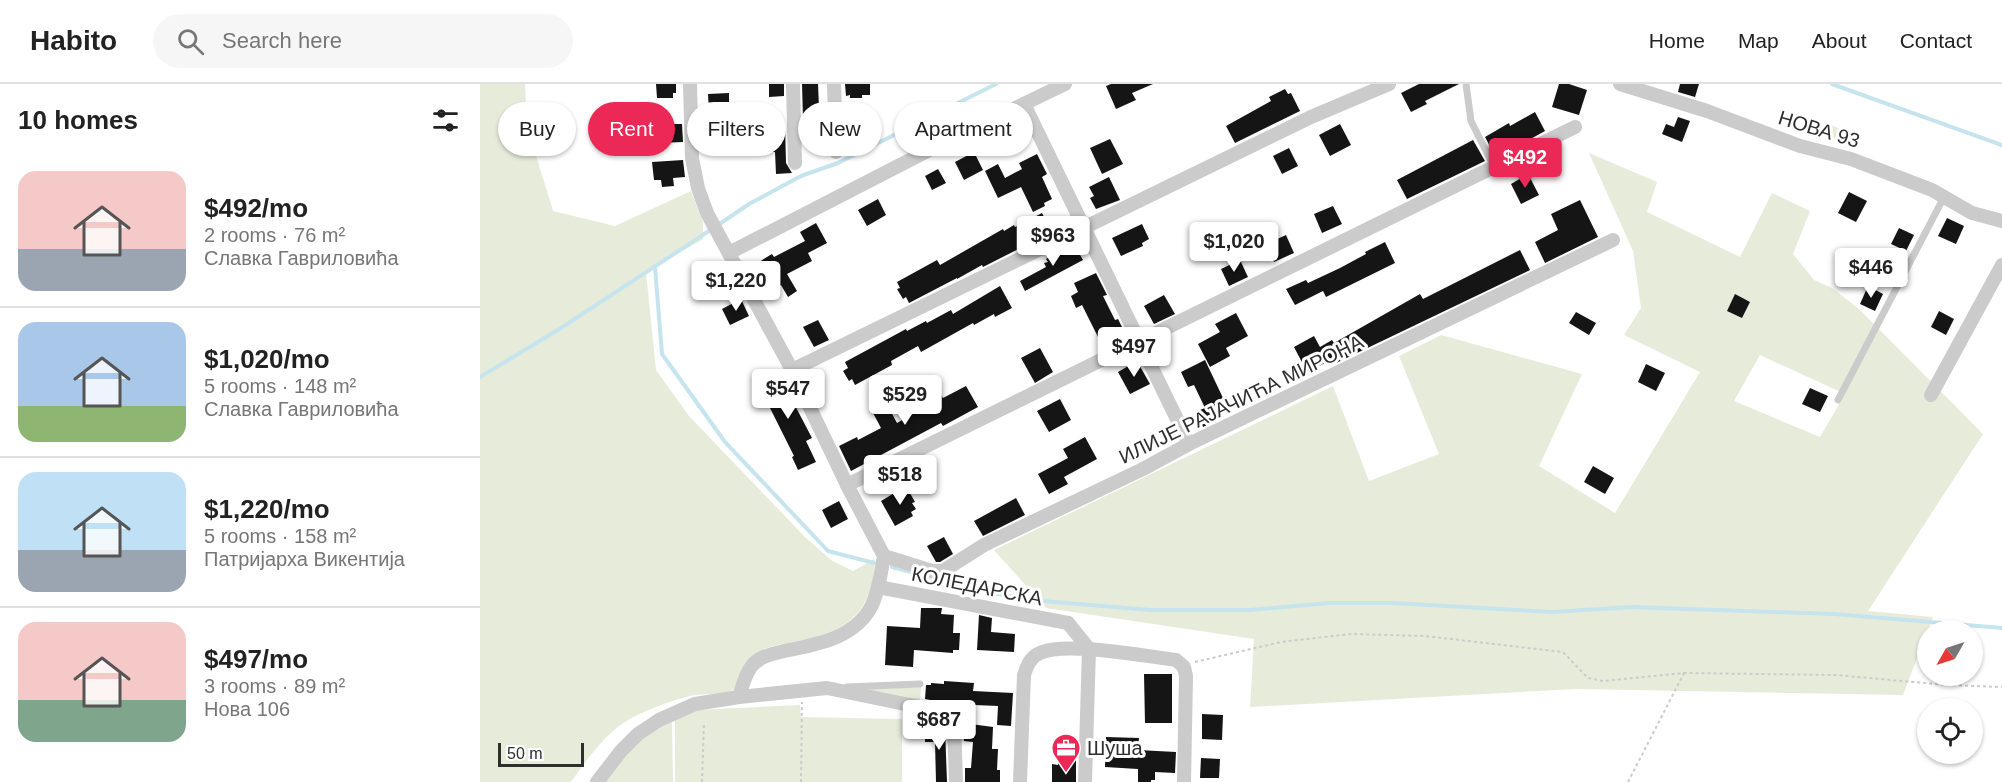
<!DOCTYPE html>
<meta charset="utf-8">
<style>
:root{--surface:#fff;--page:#f6f6f6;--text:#222;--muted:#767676;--line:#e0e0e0;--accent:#ec2857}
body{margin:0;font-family:Helvetica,sans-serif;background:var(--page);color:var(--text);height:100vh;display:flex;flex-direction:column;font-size:22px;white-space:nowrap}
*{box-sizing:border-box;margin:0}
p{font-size:20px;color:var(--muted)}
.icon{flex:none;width:33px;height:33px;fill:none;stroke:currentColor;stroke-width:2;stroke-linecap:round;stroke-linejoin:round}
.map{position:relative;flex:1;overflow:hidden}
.drawer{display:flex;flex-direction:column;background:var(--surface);width:480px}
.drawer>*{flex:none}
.hud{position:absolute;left:18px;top:18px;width:570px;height:54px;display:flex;gap:12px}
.needle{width:39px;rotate:231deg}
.tools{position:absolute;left:1437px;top:536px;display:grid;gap:12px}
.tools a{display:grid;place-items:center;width:66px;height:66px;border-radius:50%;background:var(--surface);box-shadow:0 2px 4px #0004;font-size:30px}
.scale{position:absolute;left:18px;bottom:15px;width:86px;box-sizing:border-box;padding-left:6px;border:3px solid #2e2e2e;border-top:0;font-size:16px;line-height:21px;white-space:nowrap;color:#2e2e2e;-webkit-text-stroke:4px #fff;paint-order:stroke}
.price{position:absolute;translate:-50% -51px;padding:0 14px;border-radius:6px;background:#fff;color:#222;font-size:20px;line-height:39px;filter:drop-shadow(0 2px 3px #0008)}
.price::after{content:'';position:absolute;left:50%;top:36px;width:18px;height:14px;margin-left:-9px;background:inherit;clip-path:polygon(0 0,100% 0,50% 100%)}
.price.on{background:var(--accent);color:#fff}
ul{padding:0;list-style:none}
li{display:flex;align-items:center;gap:18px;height:150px;padding:0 18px}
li+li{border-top:2px solid var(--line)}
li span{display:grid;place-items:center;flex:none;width:168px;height:120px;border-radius:18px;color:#555}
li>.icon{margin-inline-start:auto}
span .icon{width:72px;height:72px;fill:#fffc;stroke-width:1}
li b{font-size:26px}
h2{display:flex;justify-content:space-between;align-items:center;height:72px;padding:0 18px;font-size:26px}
.tag{padding:0 21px;border-radius:27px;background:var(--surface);box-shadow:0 2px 4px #0004;font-size:21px;line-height:54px}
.tag.on{background:var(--accent);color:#fff}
header{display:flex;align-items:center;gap:36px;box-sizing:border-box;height:84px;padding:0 30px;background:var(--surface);border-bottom:2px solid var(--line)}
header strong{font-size:28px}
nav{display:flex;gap:33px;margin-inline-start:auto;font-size:21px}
.search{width:420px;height:54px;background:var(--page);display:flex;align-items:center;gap:15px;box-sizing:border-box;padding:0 21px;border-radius:33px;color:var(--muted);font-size:22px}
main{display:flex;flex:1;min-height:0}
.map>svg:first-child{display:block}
.green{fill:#e7ecda;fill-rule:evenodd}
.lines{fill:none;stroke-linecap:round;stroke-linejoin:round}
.stream{stroke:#c6e4ed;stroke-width:4}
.building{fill:#151515}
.path{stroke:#cbcbcb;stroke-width:2;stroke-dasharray:3 3;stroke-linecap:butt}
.service{stroke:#cbcbcb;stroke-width:7}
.minor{stroke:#cbcbcb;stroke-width:14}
.labels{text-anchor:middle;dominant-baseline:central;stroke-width:6;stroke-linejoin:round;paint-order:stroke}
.street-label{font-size:20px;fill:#2e2e2e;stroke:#fff}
.poi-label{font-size:20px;fill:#2e2e2e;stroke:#fff;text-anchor:start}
</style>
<header>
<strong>Habito</strong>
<div class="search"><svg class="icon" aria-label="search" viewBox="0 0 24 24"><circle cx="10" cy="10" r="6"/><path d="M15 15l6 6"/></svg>Search here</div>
<nav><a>Home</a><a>Map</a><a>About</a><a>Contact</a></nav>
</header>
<main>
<section class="drawer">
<h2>10 homes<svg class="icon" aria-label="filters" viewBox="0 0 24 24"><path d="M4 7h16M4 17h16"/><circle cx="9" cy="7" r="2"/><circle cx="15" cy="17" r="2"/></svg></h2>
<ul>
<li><span style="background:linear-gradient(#f6c9c9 65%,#9aa5b1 0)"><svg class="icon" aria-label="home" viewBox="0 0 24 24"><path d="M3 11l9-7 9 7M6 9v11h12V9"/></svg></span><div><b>$492/mo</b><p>2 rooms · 76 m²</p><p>Славка Гавриловића</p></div></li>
<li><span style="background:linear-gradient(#a9c7e8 70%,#8fb573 0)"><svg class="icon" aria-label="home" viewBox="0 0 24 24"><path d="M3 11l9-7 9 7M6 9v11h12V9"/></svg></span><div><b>$1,020/mo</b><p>5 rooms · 148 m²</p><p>Славка Гавриловића</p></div></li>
<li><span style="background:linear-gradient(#bfe0f5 65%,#9aa5b1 0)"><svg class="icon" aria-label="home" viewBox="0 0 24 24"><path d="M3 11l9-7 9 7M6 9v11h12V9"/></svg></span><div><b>$1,220/mo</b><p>5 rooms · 158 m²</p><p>Патријарха Викентија</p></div></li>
<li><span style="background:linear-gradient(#f6c9c9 65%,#7fa58c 0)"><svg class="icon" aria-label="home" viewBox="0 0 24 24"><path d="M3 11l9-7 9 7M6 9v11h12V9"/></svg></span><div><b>$497/mo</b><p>3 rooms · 89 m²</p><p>Нова 106</p></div></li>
</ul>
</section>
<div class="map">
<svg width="1522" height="698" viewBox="0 0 1522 698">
<rect width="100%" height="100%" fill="#fff"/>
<g class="green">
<path d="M0 0H45L47 42 73 127 135 142 211 107 223 138V155L166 188 176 286 209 332 324 452 351 476 373 487 395 475C393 525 372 545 324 556 311 559 297 560 284 565 260 576 262 602 251 607 241 611 222 609 210 612 184 619 152 630 132 648 116 662 103 681 91 698H0Z"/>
<polygon points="1348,40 1368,48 1364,58 1344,50"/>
<path d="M1109 69 1177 98 1167 128 1260 173 1292 109 1330 127 1313 170 1334 196 1352 204 1379 225 1503 350 1388 527 1453 533 1423 611 1096 605 770 623 774 555 566 524 514 466 853 302 889 397 959 370 919 272 961 251 1102 290 1059 382 1135 429 1220 288 1144 251 1161 224 1153 167ZM1280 271 1365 310 1340 353 1254 317Z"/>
<polygon points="441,603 440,618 371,606"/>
<polygon points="320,621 321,633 422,635 422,698 195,698 195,627"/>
<polygon points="192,634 193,698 123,698 160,655"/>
</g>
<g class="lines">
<g class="stream">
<polyline points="1352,0 1522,61"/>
<polyline points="238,141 269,120 321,92 358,79 516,0"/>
<polyline points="175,183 182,270 245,358 348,467 394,479"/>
<polyline points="0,293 81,244 232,145"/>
<polyline points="412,483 511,509 563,517 670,526 770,526 849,519 913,519 1072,528 1152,523 1354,530 1522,544"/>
</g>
</g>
<g class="building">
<polygon points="176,0 196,0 196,9 193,9 193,14 177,14"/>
<polygon points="289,0 304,0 304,12 289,13"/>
<polygon points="322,0 338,0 339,24 342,23 342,35 323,35"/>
<polygon points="365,0 390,0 390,11 382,11 382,14 370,14 370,11 366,12"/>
<polygon points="631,0 673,0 652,9 656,16 636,25 626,2"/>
<polygon points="939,0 979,0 945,17 947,20 931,28 921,9"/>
<polygon points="1079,0 1089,0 1107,6 1099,31 1072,23"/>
<polygon points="1200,0 1219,0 1215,13 1198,8"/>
<polygon points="805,5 808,10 811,9 820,27 755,59 746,42 791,17 789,13"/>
<polygon points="249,9 249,28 229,29 228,10"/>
<polygon points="1055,28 1065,47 1045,58 1044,56 1015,72 1005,53 1029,39 1030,42"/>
<polygon points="1198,33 1210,37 1202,58 1182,50 1186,40 1194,43"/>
<polygon points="279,35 290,35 290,41 305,41 306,79 312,89 296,90 295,68 293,68 292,60 288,60 288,54 285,54 285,48 280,48"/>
<polygon points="380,35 391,35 392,55 367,54 366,40 381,40"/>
<polygon points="179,40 202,40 203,58 180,59"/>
<polygon points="860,40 871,61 850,72 839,51"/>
<polygon points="630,55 643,80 622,90 610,64"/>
<polygon points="993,56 1005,77 927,115 917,96"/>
<polygon points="809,64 818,82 802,90 793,72"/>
<polygon points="494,68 503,86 484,96 475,78"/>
<polygon points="557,70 567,90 562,93 572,115 564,119 565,122 553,128 541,103 518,114 505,87 518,80 525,94 542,85 539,79"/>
<polygon points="203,76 205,93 193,94 194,102 182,103 181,96 174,96 172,78"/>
<polygon points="458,85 466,99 452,106 445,92"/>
<polygon points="1048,90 1059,111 1041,120 1031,100"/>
<polygon points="629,93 640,116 616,125 610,114 614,112 609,103"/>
<polygon points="1369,108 1387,117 1376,138 1358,129"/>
<polygon points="398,115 406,131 387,142 378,126"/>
<polygon points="1100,116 1118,153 1065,179 1055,158 1078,146 1071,130"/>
<polygon points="853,122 862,140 842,149 834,130"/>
<polygon points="562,129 572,148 503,183 502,181 477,195 477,194 429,219 426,213 423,215 417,205 420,204 417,198 457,176 460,181 523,145 524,147 534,141 535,143"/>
<polygon points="1467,134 1484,142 1476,160 1458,152"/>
<polygon points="336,139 347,159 328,169 332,177 307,190 317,207 308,213 301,201 290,207 274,181 292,170 294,173 325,157 320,148"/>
<polygon points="662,140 669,155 662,159 663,162 641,172 632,154"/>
<polygon points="1419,144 1434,151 1426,167 1411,160"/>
<polygon points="806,151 814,169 794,178 786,160"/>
<polygon points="905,158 915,179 846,213 843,207 815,221 806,205 826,196 828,199 860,184 886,170 885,168"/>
<polygon points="590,162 591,165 595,162 603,176 545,207 540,197 566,183 564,179 568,178 566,175"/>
<polygon points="1040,166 1050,186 852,281 849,277 827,288 814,263 834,252 840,263 852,256 854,259 940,210 943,215"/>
<polygon points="760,176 768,193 749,202 741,185"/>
<polygon points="616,189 627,211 623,212 635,236 638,235 647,253 624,265 602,221 596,224 591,212 598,208 594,199"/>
<polygon points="520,202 532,224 515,233 514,230 494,241 493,239 441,268 438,262 411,277 412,281 375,301 372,295 369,297 363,287 368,284 365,278 426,245 427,247 446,237 447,239 471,226 473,230"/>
<polygon points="1388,202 1403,210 1395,227 1380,220"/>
<polygon points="1255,210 1270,218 1262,234 1247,227"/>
<polygon points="684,211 695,230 674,240 664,222"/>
<polygon points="261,215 269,232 250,241 242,225"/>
<polygon points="1459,227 1474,235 1466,251 1451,243"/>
<polygon points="1096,228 1116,239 1109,251 1089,239"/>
<polygon points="756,229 768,252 746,264 750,272 730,283 718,260 740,248 735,240"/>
<polygon points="338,236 349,256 334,263 323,243"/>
<polygon points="560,264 573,288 555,299 541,274"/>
<polygon points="725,276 743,314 734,319 742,334 723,343 715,328 725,324 714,301 708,303 701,288"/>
<polygon points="657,277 670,300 650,310 638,288"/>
<polygon points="1166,280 1185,289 1176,307 1158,298"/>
<polygon points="299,291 332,354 326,357 336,378 318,386 312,373 314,372 287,318 285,319 276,302"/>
<polygon points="486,302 498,323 463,342 461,339 371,387 359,362 377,353 378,356 401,344 392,327 394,326 391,320 403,313 417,339 445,323 444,321 461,311 463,314"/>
<polygon points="1330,304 1348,312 1340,328 1322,320"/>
<polygon points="580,315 591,336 569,348 557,327"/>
<polygon points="605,353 617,375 584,393 588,400 569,410 558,390 588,374 583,365"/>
<polygon points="429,381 437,393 422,402 415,389"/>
<polygon points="1113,382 1134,394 1125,410 1104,398"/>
<polygon points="426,402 435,418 432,419 436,425 431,428 433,432 415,442 401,417"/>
<polygon points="536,414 545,431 503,452 494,437"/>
<polygon points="359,417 368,435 351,444 342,426"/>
<polygon points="464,453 473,470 460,478 456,478 447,462"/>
<polygon points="441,524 462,524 461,530 474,531 473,549 480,549 479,566 473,566 473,569 434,566 433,583 405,581 407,542 440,544"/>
<polygon points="499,531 512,534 511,548 535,550 534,568 497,566"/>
<polygon points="664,590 692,590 692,639 665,639"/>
<polygon points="464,597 494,599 493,607 533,609 531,642 517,641 518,622 470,620 445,615 446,601 451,601 451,599 464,600"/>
<polygon points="722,630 743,631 742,656 722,655"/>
<polygon points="483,639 513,643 512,665 518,665 517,686 520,686 520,698 485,698 485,684 491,684 493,658 484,657"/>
<polygon points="445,644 465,644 467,698 456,698 455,658 445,658"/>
<polygon points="626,653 659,654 658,666 696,668 695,689 675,688 675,696 671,696 671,698 658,698 658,685 625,683"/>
<polygon points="721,674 740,675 739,694 720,694"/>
<polygon points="579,675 596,676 596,698 572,698 572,680 578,681"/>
</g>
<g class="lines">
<g class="path">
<polyline points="715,578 801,558 871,550 945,552 1083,568 1108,594 1123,597 1204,589 1356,591 1467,601 1522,603"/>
<polyline points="222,698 224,638"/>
<polyline points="321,698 322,618"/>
<polyline points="1148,698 1204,589"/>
</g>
<g class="service">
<polyline points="986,0 991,37 1014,83"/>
<polyline points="1358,316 1464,113"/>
<polyline points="367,603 440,600"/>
</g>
<g class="minor">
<path d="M210 0 212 74 218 104 227 129 312 286 367 401 404 472C401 488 399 506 392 521 376 554 336 561 304 567 292 570 279 572 271 583 265 591 262 603 259 613"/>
<polyline points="313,0 315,79"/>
<polyline points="354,0 356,68"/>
<polyline points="1140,0 1227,27 1320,62 1371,75 1452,106 1492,129 1522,137"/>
<polyline points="544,20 709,360"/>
<polyline points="249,169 457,62 585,0"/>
<polyline points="312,286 831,33 909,0"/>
<polyline points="1451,311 1522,181"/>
<polyline points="367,401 1095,43"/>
<polyline points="404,472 452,487 463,487 504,461 663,385 709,360 1133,156"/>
<polyline points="398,503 588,539"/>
<polyline points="588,539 609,565 605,698"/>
<polyline points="117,698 141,667 158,650 179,636 215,620 259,613 347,604 469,629 474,636 476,698"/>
<path d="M540 698 544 591C547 582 550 573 560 569 584 557 666 572 696 576L704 583 706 592 704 698"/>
</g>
</g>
<defs>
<g id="office-pin" transform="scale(1.5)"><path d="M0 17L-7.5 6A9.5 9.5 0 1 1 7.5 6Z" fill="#ec2857" stroke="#fff"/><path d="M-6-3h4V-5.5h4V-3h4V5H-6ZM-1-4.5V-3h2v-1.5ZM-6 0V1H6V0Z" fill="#fff"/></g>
</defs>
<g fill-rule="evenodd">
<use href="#office-pin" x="586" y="664"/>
</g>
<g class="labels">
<g class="street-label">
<text transform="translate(1339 45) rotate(17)">НОВА 93</text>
<text transform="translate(761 315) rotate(-26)">ИЛИЈЕ РАЈАЧИЋА МИРОНА</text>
<text transform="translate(497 502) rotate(11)">КОЛЕДАРСКА</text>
</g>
<g class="poi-label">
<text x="607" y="664">Шуша</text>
</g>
</g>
</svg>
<div class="tools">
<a><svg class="needle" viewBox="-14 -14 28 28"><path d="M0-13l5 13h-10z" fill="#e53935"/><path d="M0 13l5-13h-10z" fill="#767676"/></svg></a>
<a><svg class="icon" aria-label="locate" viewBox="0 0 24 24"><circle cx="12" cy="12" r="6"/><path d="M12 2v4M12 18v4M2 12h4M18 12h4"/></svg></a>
</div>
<div class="scale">50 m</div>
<b class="price on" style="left:1045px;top:105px">$492</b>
<b class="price" style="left:573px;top:183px">$963</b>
<b class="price" style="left:754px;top:189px">$1,020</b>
<b class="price" style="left:1391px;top:215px">$446</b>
<b class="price" style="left:256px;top:228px">$1,220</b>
<b class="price" style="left:654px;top:294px">$497</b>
<b class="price" style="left:308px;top:336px">$547</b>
<b class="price" style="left:425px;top:342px">$529</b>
<b class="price" style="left:420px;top:422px">$518</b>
<b class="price" style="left:459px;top:667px">$687</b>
<div class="hud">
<a class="tag">Buy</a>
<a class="tag on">Rent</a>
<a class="tag">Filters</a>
<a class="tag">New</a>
<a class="tag">Apartment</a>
</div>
</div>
</main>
